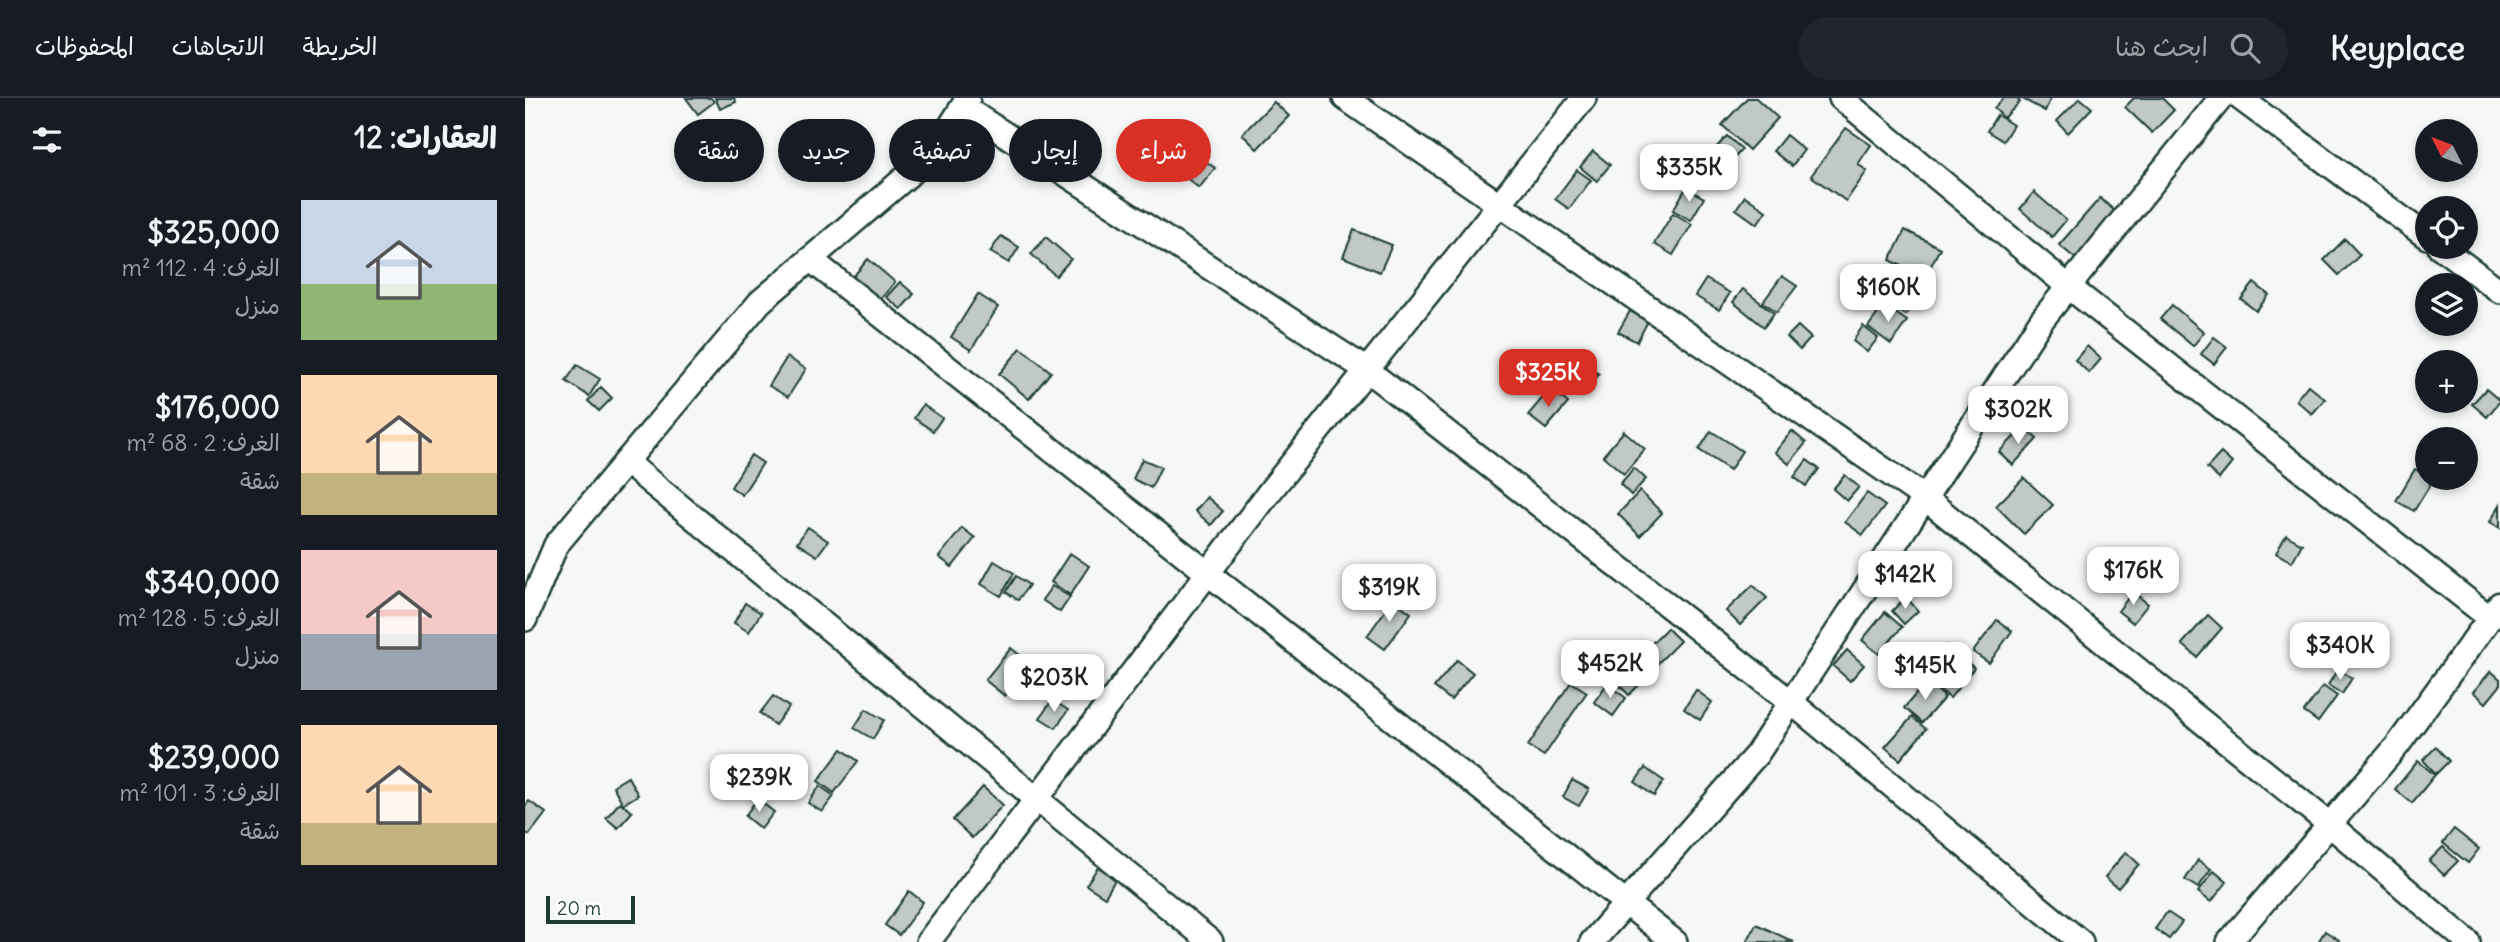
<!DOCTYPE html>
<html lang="ar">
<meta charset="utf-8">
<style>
:root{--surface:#171b24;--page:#20242c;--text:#f1f3f6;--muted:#9ea1a6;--line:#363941;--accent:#d93025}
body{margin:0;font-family:Delius,"Playpen Sans Arabic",sans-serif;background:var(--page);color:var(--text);direction:rtl;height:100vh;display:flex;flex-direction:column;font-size:26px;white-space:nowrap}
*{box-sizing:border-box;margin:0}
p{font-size:23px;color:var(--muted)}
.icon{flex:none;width:38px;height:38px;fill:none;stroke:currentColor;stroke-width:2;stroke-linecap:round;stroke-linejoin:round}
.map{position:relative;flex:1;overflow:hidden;direction:ltr}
.sheet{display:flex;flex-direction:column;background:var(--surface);width:525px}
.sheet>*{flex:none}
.banner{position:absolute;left:21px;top:21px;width:665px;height:63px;direction:rtl;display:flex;gap:14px}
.needle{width:46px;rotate:312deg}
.tools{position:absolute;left:1890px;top:21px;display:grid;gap:14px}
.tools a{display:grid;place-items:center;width:63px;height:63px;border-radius:50%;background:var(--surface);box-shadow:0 4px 10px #0003;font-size:35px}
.scale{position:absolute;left:21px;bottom:18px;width:89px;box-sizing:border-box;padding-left:7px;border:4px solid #1f3d34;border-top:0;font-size:19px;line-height:24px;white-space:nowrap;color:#1f3d34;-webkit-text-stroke:5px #fff;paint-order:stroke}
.price{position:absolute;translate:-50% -60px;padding:0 16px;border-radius:14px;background:#fff;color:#222;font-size:23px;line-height:46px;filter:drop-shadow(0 2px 4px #0008)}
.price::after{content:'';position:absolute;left:50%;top:42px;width:21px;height:16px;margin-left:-10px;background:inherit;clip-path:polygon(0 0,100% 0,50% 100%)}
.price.selected{background:var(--accent);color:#fff}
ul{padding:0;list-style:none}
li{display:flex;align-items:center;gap:21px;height:175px;padding:0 28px}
li span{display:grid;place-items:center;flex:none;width:196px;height:140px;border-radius:0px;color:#555}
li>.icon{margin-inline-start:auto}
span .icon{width:84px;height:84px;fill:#fffc;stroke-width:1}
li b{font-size:30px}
h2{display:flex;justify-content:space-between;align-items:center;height:84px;padding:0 28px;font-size:30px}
.chip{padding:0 24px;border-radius:32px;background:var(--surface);box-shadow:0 4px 10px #0003;font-size:24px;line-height:63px}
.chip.selected{background:var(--accent);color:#fff}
header{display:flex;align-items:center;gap:42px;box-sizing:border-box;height:98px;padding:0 35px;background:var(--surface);border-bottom:2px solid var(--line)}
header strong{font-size:33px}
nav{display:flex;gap:38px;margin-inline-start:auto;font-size:24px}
.search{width:490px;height:63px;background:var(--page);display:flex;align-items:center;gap:18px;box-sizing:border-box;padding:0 24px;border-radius:38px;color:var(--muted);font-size:26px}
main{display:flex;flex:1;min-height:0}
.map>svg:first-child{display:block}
.building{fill:#c0c9c6;stroke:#1f3d34;stroke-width:2}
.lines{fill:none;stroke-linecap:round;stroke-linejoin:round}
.street-casing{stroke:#1f3d34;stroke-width:28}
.street{stroke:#fff;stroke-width:23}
</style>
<header>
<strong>Keyplace</strong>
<div class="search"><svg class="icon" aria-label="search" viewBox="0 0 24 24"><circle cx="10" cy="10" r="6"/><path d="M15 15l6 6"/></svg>ابحث هنا</div>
<nav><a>الخريطة</a><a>الاتجاهات</a><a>المحفوظات</a></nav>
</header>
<main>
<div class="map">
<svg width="1975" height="844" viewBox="0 0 1975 844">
<rect width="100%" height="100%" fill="#f6f7f7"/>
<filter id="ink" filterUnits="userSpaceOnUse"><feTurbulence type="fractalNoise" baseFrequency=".0143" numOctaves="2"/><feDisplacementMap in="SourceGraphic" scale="14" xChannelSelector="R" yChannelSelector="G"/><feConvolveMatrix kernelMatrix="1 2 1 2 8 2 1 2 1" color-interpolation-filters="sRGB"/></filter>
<g filter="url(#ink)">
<g class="building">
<polygon points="161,0 186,0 189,4 173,16"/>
<polygon points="190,0 209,0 211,4 195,11"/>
<polygon points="1222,0 1231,0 1253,20 1224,52 1197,27"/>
<polygon points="1479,0 1491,0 1495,4 1479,20 1469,10"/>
<polygon points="1496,0 1526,0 1520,13"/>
<polygon points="1555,0 1567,10 1543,35 1532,23"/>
<polygon points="1609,0 1637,0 1649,12 1627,35 1600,9"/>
<polygon points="749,4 764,18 732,51 717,36"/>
<polygon points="1472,17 1488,27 1478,43 1462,33"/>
<polygon points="1321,30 1346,47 1333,66 1342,73 1321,103 1286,78"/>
<polygon points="1261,37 1279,52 1267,68 1248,53"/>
<polygon points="1202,38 1217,51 1206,64 1190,51"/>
<polygon points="1068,53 1085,67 1072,83 1055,69"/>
<polygon points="673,58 690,70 674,90 658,77"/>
<polygon points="1052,72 1066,82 1044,111 1030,101"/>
<polygon points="1161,90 1179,100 1166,122 1148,112"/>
<polygon points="1509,94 1541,122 1527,139 1495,111"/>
<polygon points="1220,98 1241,113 1232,126 1211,111"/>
<polygon points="1575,100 1591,114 1551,161 1534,147"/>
<polygon points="1148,115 1167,126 1148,157 1129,146"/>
<polygon points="829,132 867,147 855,174 818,159"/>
<polygon points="1380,132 1415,150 1381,217 1360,207 1379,169 1365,162"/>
<polygon points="476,138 494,149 484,165 465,154"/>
<polygon points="521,139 546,161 531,178 506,156"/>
<polygon points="1820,141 1835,157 1814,177 1799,162"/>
<polygon points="343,161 370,184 355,202 328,179"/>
<polygon points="1257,178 1272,188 1252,214 1238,204"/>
<polygon points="1181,181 1205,195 1194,212 1170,198"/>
<polygon points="375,184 389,196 376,211 361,199"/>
<polygon points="1729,185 1744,197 1731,213 1716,201"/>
<polygon points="1218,191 1249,215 1239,229 1208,204"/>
<polygon points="453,196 473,209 446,252 426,239"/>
<polygon points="1359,207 1382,223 1366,246 1343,229"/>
<polygon points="1647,207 1679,234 1668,248 1635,221"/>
<polygon points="1105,213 1123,223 1112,244 1093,234"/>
<polygon points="1273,228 1286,240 1275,252 1262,239"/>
<polygon points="1338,228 1353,240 1342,254 1328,243"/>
<polygon points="1689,239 1702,249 1689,266 1676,256"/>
<polygon points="1562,248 1576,261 1564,275 1550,262"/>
<polygon points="496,250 526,274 504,301 474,276"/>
<polygon points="262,259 281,271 263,299 244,288"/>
<polygon points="1059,266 1074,276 1063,292 1048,282"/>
<polygon points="52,267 75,281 64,298 41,283"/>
<polygon points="1783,287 1800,301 1787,316 1771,302"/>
<polygon points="76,289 87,300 74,313 63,303"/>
<polygon points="1026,290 1043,305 1021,331 1003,317"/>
<polygon points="1961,291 1975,303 1962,319 1947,306"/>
<polygon points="1917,303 1937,303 1931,311"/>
<polygon points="398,307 417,320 408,333 389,320"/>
<polygon points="1499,329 1512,341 1488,367 1474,354"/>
<polygon points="1099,333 1120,351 1099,376 1078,358"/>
<polygon points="1186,333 1217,353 1205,372 1174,352"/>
<polygon points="1267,333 1281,345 1264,366 1250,354"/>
<polygon points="1696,355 1707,365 1694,381 1682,370"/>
<polygon points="226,357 238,365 217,397 206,389"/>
<polygon points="617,361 636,369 626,390 608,381"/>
<polygon points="1282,362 1294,371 1281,388 1269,379"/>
<polygon points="1109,370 1121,381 1106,397 1095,386"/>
<polygon points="1890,371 1908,382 1889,413 1871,403"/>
<polygon points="1320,377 1334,389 1322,403 1308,391"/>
<polygon points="1499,380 1528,407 1499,436 1471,408"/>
<polygon points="1115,393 1137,415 1115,438 1093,416"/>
<polygon points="1342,395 1360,408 1338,437 1320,424"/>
<polygon points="682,399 698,413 686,427 670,413"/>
<polygon points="1975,407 1975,430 1965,424"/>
<polygon points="283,429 303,443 292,458 272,445"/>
<polygon points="437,430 450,440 427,469 414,459"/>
<polygon points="1761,437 1777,446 1767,464 1751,455"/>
<polygon points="1640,453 1651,466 1635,479 1624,466"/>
<polygon points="545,455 564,468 545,497 526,484"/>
<polygon points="469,463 489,475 476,498 456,486"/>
<polygon points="491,478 504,487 493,502 481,494"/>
<polygon points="1228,487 1242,500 1215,527 1201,513"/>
<polygon points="527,488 545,499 535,514 517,502"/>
<polygon points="1608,494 1623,506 1608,525 1593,513"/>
<polygon points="1381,499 1393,513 1379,526 1367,513"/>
<polygon points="868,502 886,515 860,551 842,538"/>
<polygon points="220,505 236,515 224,534 209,525"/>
<polygon points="1360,514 1377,529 1354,556 1337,542"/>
<polygon points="1683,517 1697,530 1672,559 1657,546"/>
<polygon points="1472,522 1487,533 1464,565 1448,554"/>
<polygon points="1142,530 1155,543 1127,571 1114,558"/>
<polygon points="1784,545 1802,559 1794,569 1776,555"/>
<polygon points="1421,547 1449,570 1425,600 1397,577"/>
<polygon points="486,550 506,566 480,598 460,582"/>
<polygon points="1322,552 1339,567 1325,583 1308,568"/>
<polygon points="1113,560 1127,574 1104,597 1090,583"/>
<polygon points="932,562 948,575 926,602 909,589"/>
<polygon points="1813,571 1827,580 1817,596 1803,587"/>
<polygon points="1966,573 1975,581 1975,588 1961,605 1948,594"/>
<polygon points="1402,583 1420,599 1397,625 1379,610"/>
<polygon points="1046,584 1062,594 1019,658 1003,648"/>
<polygon points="1082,586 1101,600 1088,618 1069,604"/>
<polygon points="1798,588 1812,598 1793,624 1779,614"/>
<polygon points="1171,592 1187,604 1175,622 1159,611"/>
<polygon points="248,598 264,609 250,627 235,615"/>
<polygon points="527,602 543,612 531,630 515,620"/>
<polygon points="341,611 359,622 348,641 329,630"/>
<polygon points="1387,619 1401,631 1375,662 1360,649"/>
<polygon points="1911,649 1924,663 1911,676 1898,662"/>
<polygon points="317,651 333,663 309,695 293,683"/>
<polygon points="1893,663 1910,677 1887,705 1870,691"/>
<polygon points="1120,670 1139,683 1129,698 1110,684"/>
<polygon points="103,679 113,697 98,706 88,688"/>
<polygon points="1047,682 1064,691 1054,708 1038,699"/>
<polygon points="295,688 309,698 297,714 283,705"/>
<polygon points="458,689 478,707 447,740 428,722"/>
<polygon points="232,701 249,714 236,731 220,718"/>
<polygon points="4,703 21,715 4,737 0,734 0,708"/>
<polygon points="95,704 107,714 93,730 81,720"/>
<polygon points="1929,731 1954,751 1943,765 1918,745"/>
<polygon points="1918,749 1933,763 1919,777 1904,763"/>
<polygon points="1601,754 1614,766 1593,790 1580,779"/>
<polygon points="1673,762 1686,771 1673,790 1660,782"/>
<polygon points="573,769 591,780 580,799 561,787"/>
<polygon points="1689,773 1702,784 1686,804 1673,794"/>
<polygon points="384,793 398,804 374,837 360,827"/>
<polygon points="1642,814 1657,824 1644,841 1630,831"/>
<polygon points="1231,826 1269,844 1222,844"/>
<polygon points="1800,833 1814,842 1813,844 1793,844"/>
</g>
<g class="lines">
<g class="street-casing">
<g id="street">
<polyline points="820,0 1400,400 1804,726 1943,844"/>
<polyline points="1316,0 1544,189 1965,520"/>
<polyline points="1715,0 1902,139"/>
<polyline points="438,9 842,272 1266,604 1556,844"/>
<polyline points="1915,149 1975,193"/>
<polyline points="285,161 1150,844"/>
<polyline points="101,364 686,844"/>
<polyline points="0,521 31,447 235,204 408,56 443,0"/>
<polyline points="403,844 746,392 1059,0"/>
<polyline points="1067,844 1232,656 1516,223 1696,0"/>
<polyline points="1704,844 1872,648 1975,506"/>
</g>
</g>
<use href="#street" class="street"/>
</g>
</g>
</svg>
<div class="tools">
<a><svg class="needle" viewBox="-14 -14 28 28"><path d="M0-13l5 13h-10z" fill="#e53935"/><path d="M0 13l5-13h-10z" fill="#9ea1a6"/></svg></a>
<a><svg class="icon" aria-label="locate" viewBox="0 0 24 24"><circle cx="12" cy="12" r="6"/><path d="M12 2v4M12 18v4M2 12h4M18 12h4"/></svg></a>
<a><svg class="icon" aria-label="layers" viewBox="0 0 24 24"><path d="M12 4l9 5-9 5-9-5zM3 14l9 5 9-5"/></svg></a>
<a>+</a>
<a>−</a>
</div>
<div class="scale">20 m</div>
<b class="price" style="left:1164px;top:106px">$335K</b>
<b class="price" style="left:1363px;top:226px">$160K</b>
<b class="price selected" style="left:1023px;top:311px">$325K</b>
<b class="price" style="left:1493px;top:348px">$302K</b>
<b class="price" style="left:1608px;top:509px">$176K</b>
<b class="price" style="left:1380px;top:513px">$142K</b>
<b class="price" style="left:864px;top:526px">$319K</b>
<b class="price" style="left:1815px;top:584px">$340K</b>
<b class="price" style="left:1085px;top:602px">$452K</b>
<b class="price" style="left:1400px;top:604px">$145K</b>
<b class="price" style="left:529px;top:616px">$203K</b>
<b class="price" style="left:234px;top:716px">$239K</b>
<div class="banner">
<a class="chip selected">شراء</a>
<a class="chip">إيجار</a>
<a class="chip">تصفية</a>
<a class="chip">جديد</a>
<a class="chip">شقة</a>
</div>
</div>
<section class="sheet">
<h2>العقارات: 12<svg class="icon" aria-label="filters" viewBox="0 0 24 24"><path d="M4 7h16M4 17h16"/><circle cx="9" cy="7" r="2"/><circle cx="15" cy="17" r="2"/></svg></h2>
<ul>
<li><span style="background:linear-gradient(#c9d6e8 60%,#8fb573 0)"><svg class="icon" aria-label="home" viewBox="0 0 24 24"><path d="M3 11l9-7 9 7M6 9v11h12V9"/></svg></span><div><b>$325,000</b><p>الغرف: 4 · 112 m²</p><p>منزل</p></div></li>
<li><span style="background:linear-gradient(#ffd9b3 70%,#c2b280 0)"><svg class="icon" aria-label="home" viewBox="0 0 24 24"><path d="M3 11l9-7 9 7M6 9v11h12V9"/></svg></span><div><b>$176,000</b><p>الغرف: 2 · 68 m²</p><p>شقة</p></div></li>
<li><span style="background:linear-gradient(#f6c9c9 60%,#9aa5b1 0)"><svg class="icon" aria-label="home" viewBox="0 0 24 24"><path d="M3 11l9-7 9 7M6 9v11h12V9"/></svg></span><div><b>$340,000</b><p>الغرف: 5 · 128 m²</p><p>منزل</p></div></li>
<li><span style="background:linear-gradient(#ffd9b3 70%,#c2b280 0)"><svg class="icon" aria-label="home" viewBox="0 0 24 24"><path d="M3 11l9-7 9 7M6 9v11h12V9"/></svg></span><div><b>$239,000</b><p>الغرف: 3 · 101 m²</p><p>شقة</p></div></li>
</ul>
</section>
</main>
